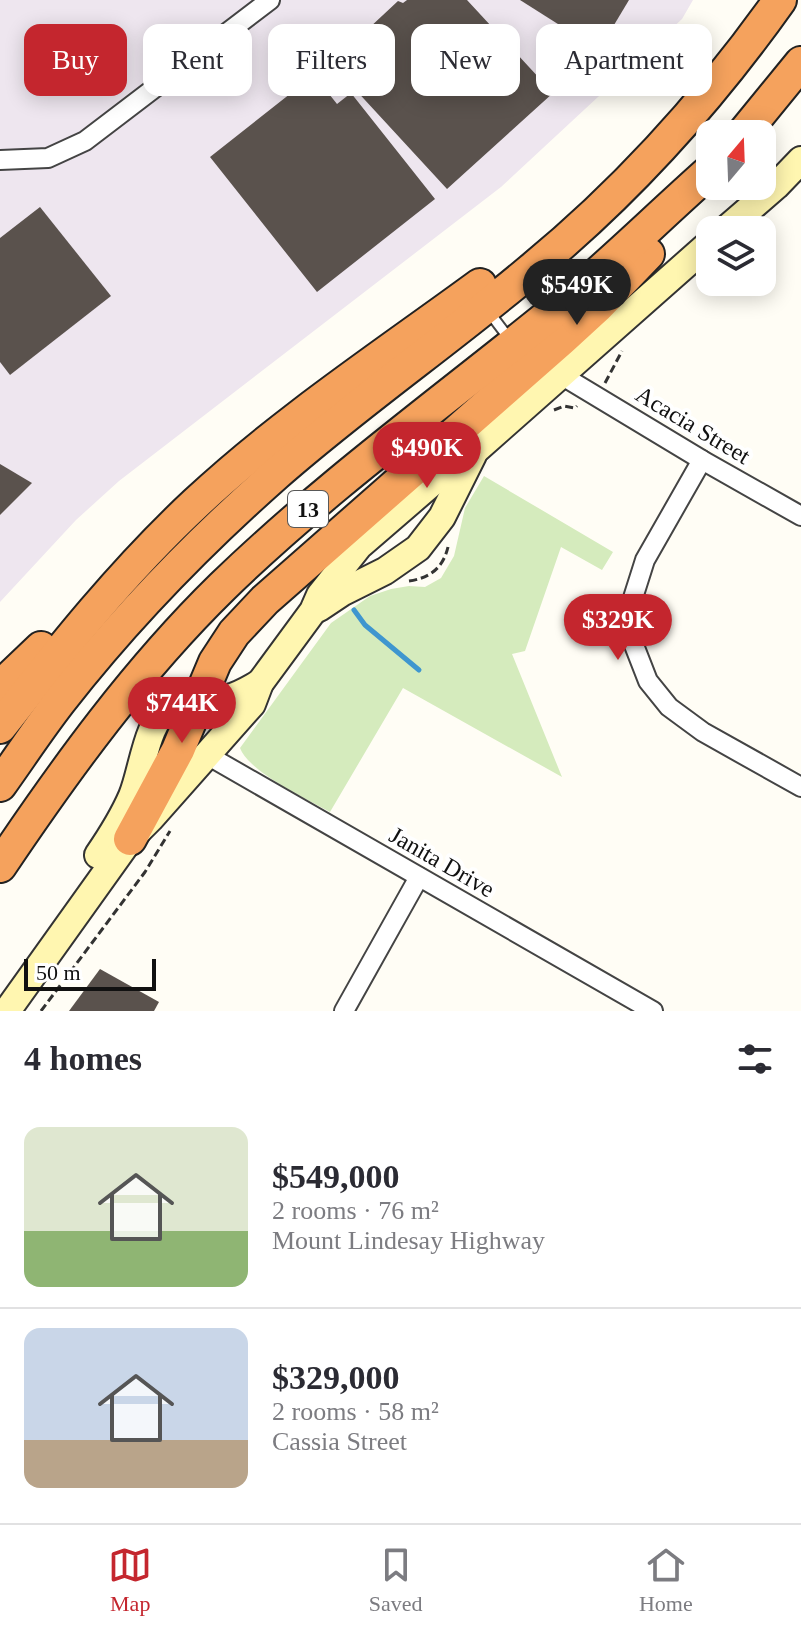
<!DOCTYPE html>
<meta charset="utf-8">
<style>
:root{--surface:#fff;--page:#f2f2f3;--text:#2b2b33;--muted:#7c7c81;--line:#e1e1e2;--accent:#c4262e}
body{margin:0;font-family:"Times New Roman",serif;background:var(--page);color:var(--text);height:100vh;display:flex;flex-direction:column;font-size:30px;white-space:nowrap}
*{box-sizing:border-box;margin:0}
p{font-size:26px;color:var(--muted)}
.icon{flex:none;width:44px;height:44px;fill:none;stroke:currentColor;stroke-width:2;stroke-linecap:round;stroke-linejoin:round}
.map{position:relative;height:1011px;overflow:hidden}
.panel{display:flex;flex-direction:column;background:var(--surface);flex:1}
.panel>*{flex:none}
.hud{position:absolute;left:24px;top:24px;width:754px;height:72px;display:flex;gap:16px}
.needle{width:52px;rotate:19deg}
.buttons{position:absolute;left:696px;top:120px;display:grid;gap:16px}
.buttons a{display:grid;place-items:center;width:80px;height:80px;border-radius:16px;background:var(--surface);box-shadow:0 4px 20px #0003;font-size:40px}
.scale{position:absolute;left:24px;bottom:20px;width:132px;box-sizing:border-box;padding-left:8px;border:4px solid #111;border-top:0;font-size:22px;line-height:28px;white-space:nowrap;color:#111;-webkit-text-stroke:6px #fff;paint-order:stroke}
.price{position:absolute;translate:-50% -68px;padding:0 18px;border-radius:28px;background:var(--accent);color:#fff;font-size:26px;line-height:52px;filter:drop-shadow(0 2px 4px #0008)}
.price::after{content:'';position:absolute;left:50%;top:48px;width:24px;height:18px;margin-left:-12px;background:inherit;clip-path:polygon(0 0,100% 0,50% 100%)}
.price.current{background:#222;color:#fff}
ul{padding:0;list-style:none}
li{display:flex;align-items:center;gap:24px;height:200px;padding:0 24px}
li+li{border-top:2px solid var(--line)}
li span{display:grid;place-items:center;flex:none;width:224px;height:160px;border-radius:16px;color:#555}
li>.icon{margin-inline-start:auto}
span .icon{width:96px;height:96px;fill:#fffc;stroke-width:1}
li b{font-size:34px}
h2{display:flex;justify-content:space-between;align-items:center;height:96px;padding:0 24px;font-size:34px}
.chip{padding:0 28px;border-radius:16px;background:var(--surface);box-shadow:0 4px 20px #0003;font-size:28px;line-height:72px}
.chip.current{background:var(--accent);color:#fff}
.tab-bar{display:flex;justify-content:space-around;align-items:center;height:112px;border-top:2px solid var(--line);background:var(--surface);font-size:22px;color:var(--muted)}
.tab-bar a{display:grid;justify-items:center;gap:4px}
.tab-bar .current{color:var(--accent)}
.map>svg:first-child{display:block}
.industrial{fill:#eee6ef}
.green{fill:#d5ebbd}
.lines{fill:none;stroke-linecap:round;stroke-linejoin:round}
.stream{stroke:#3f96cf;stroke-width:5}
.building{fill:#5a524d}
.lane-casing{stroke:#444;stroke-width:13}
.street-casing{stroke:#444;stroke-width:22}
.secondary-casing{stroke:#333;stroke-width:30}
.highway-casing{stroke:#222;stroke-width:36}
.path{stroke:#333;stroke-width:3;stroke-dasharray:8 4;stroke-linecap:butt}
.lane{stroke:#fff;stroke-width:9}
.street{stroke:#fff;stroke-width:18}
.secondary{stroke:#fff6b0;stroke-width:26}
.highway{stroke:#f5a25d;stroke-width:32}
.labels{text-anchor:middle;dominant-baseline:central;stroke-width:8;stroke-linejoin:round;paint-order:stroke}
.shield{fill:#fff;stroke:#585858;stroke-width:2}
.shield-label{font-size:22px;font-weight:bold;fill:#111}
.street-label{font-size:24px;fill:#111;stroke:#fff}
</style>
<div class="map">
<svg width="801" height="1011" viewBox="0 0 801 1011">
<rect width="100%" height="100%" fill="#fffdf5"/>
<polygon class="industrial" points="0,0 693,0 682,19 501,187 119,481 76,520 0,602"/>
<path class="green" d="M484 476 613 552 602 570 561 547 525 651 512 654 562 777 403 688 330 812C307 799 249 772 240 748L331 623 370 596 391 589 409 586 425 587 441 578 454 556 465 508Z"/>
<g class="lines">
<polyline class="stream" points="354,610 365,625 419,670"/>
</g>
<g class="building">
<polygon points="407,0 467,0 553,93 447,189 341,74 350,65 346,61 374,36 368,29 398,1 403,3"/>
<polygon points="520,0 629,0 599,50"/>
<polygon points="314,75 337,104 351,93 435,199 317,292 210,157"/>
<polygon points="40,207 111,296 10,375 0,362 0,238"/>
<polygon points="0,464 32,483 0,515"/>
<polygon points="100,969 159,1002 154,1011 69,1011"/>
</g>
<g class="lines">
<g class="lane-casing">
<polyline id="lane" points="489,312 511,341"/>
</g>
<g class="street-casing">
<g id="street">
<polyline points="0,160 48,158 85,141 270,0"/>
<polyline points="561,375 702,460 801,516"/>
<polyline points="702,460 645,560 632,601 632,640 648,681 669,707 703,732 801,787"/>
<polyline points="207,755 653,1011"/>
<polyline points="344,1011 419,877"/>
</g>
</g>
<g class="secondary-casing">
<g id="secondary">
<polyline points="725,230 776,186 801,160"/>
<polyline points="319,608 343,592 385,571 418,548 442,517 473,455"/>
<path d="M98 855C111 836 123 817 132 796 143 770 146 720 171 706 188 697 208 702 227 698 239 696 249 689 260 683"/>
<polyline points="7,1011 130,839 150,819 252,704 260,683 313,611 320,595 359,546 455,463 477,449 710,243"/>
</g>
</g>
<g class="highway-casing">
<g id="highway">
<polyline points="743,134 801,63"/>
<polyline points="0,687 41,648"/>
<path d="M0 727C61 649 123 571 196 503 283 422 383 356 480 285"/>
<path d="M0 785C20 757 39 728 60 701 124 619 198 543 276 474 358 402 448 340 531 270 626 192 709 100 780 0"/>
<polyline points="130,839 178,750 215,662 234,633 265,600 562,339 598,306 648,254"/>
<path d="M0 866C66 768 137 670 222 587 325 487 441 403 552 313 607 268 657 218 710 171"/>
</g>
</g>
<g class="path">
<polyline points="605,383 622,351"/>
<polyline points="554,410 564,406 575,408 577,406"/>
<path d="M409 581C430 578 443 568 448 547"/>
<polyline points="41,1011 145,872 170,831"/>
</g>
<use href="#lane" class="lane"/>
<use href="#street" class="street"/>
<use href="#secondary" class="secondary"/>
<use href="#highway" class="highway"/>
</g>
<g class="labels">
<rect class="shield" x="288" y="491" width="40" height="36" rx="6"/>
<g class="shield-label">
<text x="308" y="509">13</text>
</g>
<g class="street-label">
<text transform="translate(693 425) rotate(31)">Acacia Street</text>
<text transform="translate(442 862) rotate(30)">Janita Drive</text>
</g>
</g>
</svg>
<div class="buttons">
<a><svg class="needle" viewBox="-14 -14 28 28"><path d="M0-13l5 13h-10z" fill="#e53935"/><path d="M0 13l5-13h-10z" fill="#7c7c81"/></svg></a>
<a><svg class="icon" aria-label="layers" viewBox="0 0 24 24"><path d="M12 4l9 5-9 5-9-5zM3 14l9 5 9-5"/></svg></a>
</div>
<div class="scale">50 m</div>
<b class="price current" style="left:577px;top:327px">$549K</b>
<b class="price" style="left:427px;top:490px">$490K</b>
<b class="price" style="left:618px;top:662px">$329K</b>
<b class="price" style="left:182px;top:745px">$744K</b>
<div class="hud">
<a class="chip current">Buy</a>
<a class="chip">Rent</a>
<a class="chip">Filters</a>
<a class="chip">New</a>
<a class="chip">Apartment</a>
</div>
</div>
<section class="panel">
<h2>4 homes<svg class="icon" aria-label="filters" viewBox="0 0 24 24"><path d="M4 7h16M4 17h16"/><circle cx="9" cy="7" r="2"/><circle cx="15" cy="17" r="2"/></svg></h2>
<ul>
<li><span style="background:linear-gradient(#dfe7d0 65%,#8fb573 0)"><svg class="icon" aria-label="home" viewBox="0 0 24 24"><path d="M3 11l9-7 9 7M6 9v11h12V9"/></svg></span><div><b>$549,000</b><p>2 rooms · 76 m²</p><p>Mount Lindesay Highway</p></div></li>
<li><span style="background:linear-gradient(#c9d6e8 70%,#b9a48a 0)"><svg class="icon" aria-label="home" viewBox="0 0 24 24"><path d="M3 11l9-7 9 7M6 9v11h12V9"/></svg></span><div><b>$329,000</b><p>2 rooms · 58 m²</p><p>Cassia Street</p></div></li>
</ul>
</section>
<nav class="tab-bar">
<a class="current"><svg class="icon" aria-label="map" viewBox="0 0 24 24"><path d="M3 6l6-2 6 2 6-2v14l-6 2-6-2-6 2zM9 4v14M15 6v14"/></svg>Map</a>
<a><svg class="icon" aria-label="saved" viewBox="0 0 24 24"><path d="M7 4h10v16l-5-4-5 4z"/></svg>Saved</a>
<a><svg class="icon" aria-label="home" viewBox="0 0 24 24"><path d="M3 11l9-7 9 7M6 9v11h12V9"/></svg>Home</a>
</nav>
